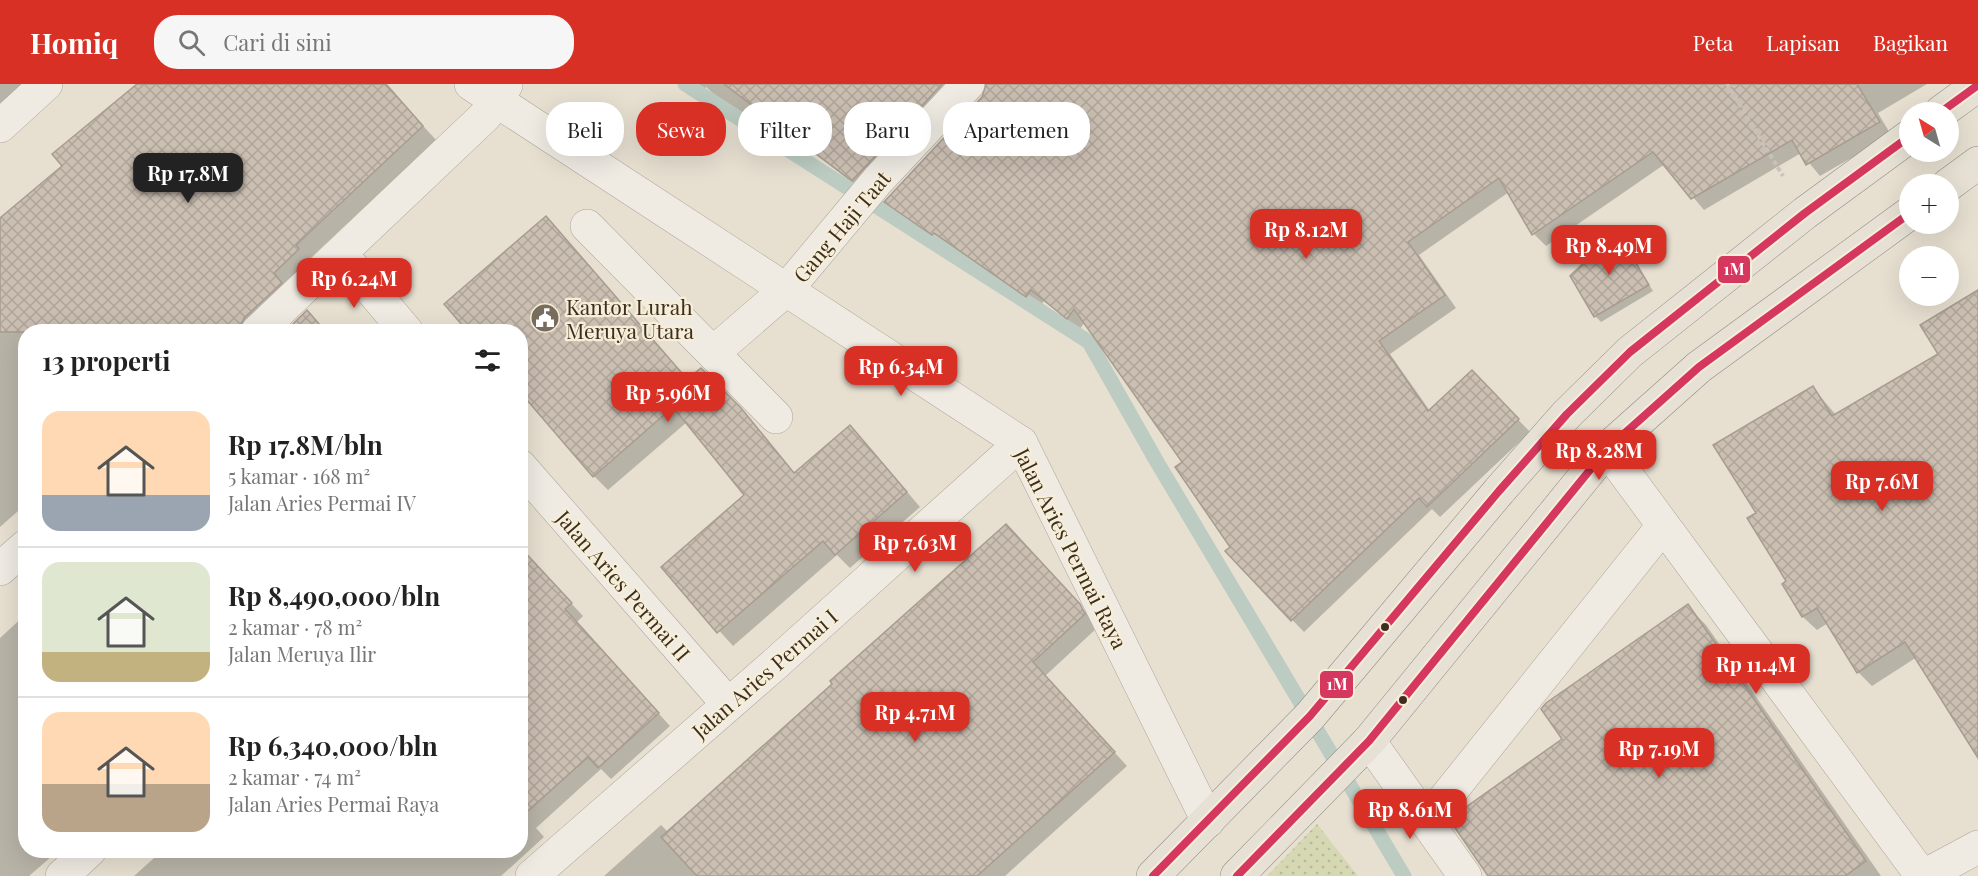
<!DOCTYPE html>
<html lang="id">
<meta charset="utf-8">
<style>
:root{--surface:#fff;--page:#f6f6f6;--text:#222;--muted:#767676;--line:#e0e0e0;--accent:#d93025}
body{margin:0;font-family:"Playfair Display",serif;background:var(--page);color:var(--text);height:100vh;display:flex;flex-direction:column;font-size:22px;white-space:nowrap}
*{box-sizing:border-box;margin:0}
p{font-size:20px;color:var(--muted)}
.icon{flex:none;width:33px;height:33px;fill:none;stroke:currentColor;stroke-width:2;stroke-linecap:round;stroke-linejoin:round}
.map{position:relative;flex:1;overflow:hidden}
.details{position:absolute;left:18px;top:240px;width:510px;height:534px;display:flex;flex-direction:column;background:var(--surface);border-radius:24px;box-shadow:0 6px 24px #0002}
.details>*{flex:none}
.top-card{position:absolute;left:546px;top:18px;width:570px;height:54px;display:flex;gap:12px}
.needle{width:39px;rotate:323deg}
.controls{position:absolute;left:1899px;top:18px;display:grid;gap:12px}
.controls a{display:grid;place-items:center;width:60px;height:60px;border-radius:50%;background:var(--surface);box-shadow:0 6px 24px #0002;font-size:30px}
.price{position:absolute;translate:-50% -51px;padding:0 14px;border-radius:12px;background:var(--accent);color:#fff;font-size:20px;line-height:39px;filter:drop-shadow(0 2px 3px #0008)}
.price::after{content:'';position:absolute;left:50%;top:36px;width:18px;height:14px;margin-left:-9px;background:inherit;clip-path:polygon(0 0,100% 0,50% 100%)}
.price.on{background:#222;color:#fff}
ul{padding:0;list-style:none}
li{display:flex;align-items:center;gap:18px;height:150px;padding:0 24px}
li+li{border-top:2px solid var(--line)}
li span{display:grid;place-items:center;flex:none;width:168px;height:120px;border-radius:18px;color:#555}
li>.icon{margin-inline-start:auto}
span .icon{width:72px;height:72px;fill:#fffc;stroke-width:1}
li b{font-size:26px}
h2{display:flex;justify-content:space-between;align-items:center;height:72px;padding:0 24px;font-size:26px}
.pill{padding:0 21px;border-radius:24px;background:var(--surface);box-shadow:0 6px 24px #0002;font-size:21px;line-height:54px}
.pill.on{background:var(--accent);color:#fff}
header{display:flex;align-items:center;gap:36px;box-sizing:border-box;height:84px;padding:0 30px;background:var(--accent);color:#fff}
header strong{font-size:28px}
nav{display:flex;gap:33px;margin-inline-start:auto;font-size:21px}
.search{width:420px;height:54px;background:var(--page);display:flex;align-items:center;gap:15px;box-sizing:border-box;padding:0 21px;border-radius:24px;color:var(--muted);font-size:22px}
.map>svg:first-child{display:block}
.park{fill:url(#park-dots)}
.shadow{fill:#0003}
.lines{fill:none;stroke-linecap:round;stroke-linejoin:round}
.stream{stroke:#bcccc2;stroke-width:15}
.building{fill:url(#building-cross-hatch);stroke:#a89c90;stroke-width:1.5}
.minor-casing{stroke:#ada599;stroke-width:34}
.major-casing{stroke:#928b80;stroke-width:34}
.path{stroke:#c8c2b9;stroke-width:4;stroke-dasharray:4.5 3;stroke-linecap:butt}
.minor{stroke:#efebe3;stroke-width:33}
.major{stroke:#e6e1d4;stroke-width:33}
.bus-1-casing{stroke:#f7eed8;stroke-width:12}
.bus-1{stroke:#d6375f;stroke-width:8}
.bus-dot{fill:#3d2e20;stroke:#f7eed8;stroke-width:2}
.labels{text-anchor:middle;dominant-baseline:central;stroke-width:4.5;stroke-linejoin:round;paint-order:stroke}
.street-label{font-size:21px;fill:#3d2e20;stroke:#f7eed8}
.poi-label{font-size:21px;fill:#3d2e20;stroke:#f7eed8;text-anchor:start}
.line-badge{stroke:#f7eed8;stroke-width:2}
.badge-label{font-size:16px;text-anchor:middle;font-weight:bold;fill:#fff}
</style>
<header>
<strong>Homiq</strong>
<div class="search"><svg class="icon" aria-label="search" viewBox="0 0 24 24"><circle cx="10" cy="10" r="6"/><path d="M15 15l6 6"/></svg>Cari di sini</div>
<nav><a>Peta</a><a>Lapisan</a><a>Bagikan</a></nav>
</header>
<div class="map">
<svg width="1978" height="792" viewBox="0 0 1978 792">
<defs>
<pattern id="park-dots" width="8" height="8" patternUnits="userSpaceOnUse" patternTransform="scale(1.5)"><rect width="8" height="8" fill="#d6d7b3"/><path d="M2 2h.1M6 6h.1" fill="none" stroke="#b9b99a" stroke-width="1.8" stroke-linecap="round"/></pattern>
<pattern id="building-cross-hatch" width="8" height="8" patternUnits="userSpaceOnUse" patternTransform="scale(1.5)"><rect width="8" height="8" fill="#cbbfb2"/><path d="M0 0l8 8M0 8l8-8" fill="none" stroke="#afa499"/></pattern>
</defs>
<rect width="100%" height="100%" fill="#e7e0d1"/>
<polygon class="park" points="1317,740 1358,792 1267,792"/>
<g class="shadow">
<polygon points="0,0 39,0 0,35"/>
<polygon points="139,0 385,0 436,56 308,176 312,180 261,248 26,248 26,420 0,443 0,136 64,82"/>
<polygon points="689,0 965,0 865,108 763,31 752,44 706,3 700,10"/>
<polygon points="988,0 1927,0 1878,29 1891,51 1820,92 1801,69 1704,126 1665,80 1546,162 1534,150 1509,108 1419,171 1456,224 1390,270 1430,327 1472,288 1530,348 1440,433 1432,425 1304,548 1227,468 1232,463 1185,378 1085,238 1079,246 1044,217 1039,224 947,160 945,162 898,130 886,118 983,14"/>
<polygon points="1617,149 1653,207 1601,238 1595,232"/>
<polygon points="1978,208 1978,671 1917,573 1872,602 1858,588 1828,539 1817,546 1803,533 1784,500 1788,497 1758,429 1813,304 1836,331 1940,271"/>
<polygon points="446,220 688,296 701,286 755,341 795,390 864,357 920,423 850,484 837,471 733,562 663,484 746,412 687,338 608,406 594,392 520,248"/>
<polygon points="1020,455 1093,536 1097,544 1045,592 1127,682 1005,792 604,792 661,741 668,748"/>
<polygon points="520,464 583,532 576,539 670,642 611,695 601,685 536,744 544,753 501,792 134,792 163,766 520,766"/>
<polygon points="1687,522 1706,541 1881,792 1490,792"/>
<polygon points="26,530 26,766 59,766 29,792 0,792 0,554"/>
</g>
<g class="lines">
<polyline class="stream" points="685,0 1089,258 1157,378 1404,792"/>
</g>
<g class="building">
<polygon points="137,0 386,0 423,42 296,161 299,165 274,189 282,199 244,234 239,248 0,248 0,134 62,82 52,70"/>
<polygon points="724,0 942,0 852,97"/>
<polygon points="986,0 1857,0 1880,38 1806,81 1792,56 1691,115 1653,68 1532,151 1499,94 1408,158 1445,211 1379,257 1428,327 1472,286 1519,335 1427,423 1419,414 1291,537 1225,467 1230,463 1175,383 1182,378 1074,225 1067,235 1031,206 1026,213 934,149 932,151 884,118 982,13"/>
<polygon points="546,132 687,295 701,284 741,324 794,389 850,341 907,408 835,471 823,457 717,549 661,483 744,411 673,323 593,393 520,308 520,248 468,248 444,220"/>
<polygon points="1617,147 1649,201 1594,233 1570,192"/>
<polygon points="1978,206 1978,674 1905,558 1857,589 1817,524 1802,533 1782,500 1786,497 1747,434 1756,429 1713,361 1813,302 1832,332 1938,270 1920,241"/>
<polygon points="307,226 326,248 285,248"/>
<polygon points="1006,440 1080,520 1085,530 1033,578 1115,668 977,792 697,792 661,753 832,600 830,597"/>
<polygon points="520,463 572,519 565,525 659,629 598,684 588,673 520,734"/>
<polygon points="1688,520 1866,777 1845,792 1488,792 1451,738 1459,728 1562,655 1541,625 1546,619"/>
</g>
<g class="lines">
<g class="minor-casing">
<g id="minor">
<polyline points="471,0 1021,359 1208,737"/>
<polyline points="0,42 46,0"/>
<polyline points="587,142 776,333"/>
<polyline points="341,170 407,248"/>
<polyline points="257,248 484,33 496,19 506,1"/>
<polyline points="714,268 787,205 878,96 968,0"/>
<polyline points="1607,365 1922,792"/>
<polyline points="520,382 728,620"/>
<polyline points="0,485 26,462"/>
<polyline points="1369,657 1465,792"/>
<polyline points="1427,737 1663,442"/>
<polyline points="62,792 90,766"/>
<polyline points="532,792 775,580 1021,359"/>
<polyline points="1924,792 1978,763"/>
</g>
</g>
<g class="major-casing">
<g id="major">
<polyline points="1941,28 1978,1"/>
<polyline points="1948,101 1978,79"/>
<polyline points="1153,792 1310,632 1499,407 1567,330 1630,268 1805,129 1910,52"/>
<polyline points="1237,792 1369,657 1607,365 1699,283 1910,129"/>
</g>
</g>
<polyline class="path" points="1727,0 1783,92"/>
<use href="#minor" class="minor"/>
<use href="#major" class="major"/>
<g class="bus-1-casing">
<g id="bus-1">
<polyline points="1941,28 1978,1"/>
<polyline points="1153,792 1310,632 1499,407 1567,330 1630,268 1805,129 1910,52"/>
<polyline points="1237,792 1369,657 1607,365 1699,283 1910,129"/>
</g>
</g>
<use href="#bus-1" class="bus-1"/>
</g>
<defs>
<g id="civic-disc" transform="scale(1.5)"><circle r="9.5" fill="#786c5e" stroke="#f7eed8"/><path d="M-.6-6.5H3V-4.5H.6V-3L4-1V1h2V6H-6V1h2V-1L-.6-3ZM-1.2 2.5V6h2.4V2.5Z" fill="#fff"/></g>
</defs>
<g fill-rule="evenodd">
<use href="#civic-disc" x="545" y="234"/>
</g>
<g class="bus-dot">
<circle cx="1385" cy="543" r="5"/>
<circle cx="1403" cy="616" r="5"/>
</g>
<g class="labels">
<g class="street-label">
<text transform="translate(841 142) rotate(-50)">Gang Haji Taat</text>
<text transform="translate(1072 464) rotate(63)">Jalan Aries Permai Raya</text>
<text transform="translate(624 501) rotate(49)">Jalan Aries Permai II</text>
<text transform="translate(764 589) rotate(-41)">Jalan Aries Permai I</text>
</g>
<g class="poi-label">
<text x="566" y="222">Kantor Lurah<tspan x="566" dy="24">Meruya Utara</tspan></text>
</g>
</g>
<g class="line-badge">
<rect x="1717" y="171" width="34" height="29" rx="6" fill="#d6375f"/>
<rect x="1319" y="586" width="35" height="29" rx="6" fill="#d6375f"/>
</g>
<g class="badge-label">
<text x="1734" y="191">1M</text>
<text x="1337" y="606">1M</text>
</g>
</svg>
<div class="controls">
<a><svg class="needle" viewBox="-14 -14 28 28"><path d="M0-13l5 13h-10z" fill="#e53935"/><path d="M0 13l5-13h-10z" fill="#767676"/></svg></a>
<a>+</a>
<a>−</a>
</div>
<b class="price on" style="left:188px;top:120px">Rp 17.8M</b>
<b class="price" style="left:1306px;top:176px">Rp 8.12M</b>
<b class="price" style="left:1609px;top:192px">Rp 8.49M</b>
<b class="price" style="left:354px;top:225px">Rp 6.24M</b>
<b class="price" style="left:901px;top:313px">Rp 6.34M</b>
<b class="price" style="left:668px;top:339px">Rp 5.96M</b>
<b class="price" style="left:1599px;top:397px">Rp 8.28M</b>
<b class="price" style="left:1882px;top:428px">Rp 7.6M</b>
<b class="price" style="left:915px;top:489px">Rp 7.63M</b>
<b class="price" style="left:1756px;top:611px">Rp 11.4M</b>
<b class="price" style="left:915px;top:659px">Rp 4.71M</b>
<b class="price" style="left:1659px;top:695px">Rp 7.19M</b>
<b class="price" style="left:1410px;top:756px">Rp 8.61M</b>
<div class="top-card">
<a class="pill">Beli</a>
<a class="pill on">Sewa</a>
<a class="pill">Filter</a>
<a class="pill">Baru</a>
<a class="pill">Apartemen</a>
</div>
<section class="details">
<h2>13 properti<svg class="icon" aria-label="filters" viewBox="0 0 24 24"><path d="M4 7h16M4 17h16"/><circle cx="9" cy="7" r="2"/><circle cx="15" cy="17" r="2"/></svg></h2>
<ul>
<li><span style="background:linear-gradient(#ffd9b3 70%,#9aa5b1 0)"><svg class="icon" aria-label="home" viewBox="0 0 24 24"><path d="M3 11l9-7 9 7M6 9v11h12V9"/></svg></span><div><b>Rp 17.8M/bln</b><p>5 kamar · 168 m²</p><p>Jalan Aries Permai IV</p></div></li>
<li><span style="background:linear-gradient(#dfe7d0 75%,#c2b280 0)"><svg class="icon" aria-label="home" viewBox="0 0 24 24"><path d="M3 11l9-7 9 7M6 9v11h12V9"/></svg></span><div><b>Rp 8,490,000/bln</b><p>2 kamar · 78 m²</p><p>Jalan Meruya Ilir</p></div></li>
<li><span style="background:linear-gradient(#ffd9b3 60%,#b9a48a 0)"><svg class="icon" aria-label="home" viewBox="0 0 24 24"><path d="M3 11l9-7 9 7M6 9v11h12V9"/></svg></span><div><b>Rp 6,340,000/bln</b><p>2 kamar · 74 m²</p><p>Jalan Aries Permai Raya</p></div></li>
</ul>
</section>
</div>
